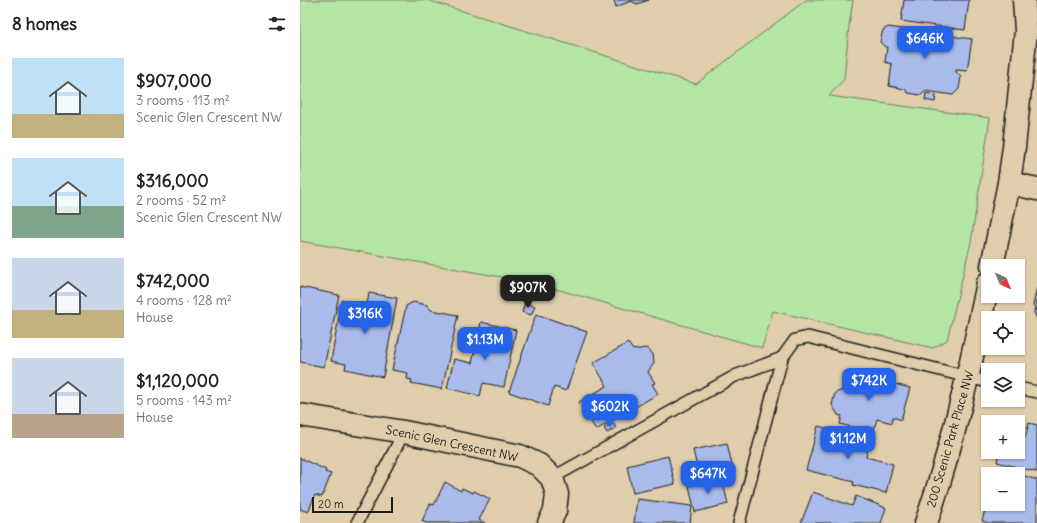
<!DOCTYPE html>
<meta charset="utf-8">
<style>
:root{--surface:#fff;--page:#f2f2f2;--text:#222;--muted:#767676;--accent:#2563eb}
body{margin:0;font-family:Delius,sans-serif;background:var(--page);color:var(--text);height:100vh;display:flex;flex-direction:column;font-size:15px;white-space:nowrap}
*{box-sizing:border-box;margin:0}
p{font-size:13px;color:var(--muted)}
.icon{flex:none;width:22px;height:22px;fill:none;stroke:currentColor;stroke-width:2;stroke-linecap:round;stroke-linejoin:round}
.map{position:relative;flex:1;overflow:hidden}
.panel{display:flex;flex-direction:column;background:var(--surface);width:300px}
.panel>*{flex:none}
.needle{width:26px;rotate:136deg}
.tools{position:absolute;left:681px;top:259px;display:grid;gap:8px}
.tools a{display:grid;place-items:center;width:44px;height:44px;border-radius:0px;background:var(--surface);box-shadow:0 1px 3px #0004;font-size:20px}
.scale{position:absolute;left:12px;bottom:10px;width:81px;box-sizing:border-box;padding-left:4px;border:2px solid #1c1c1c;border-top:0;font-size:11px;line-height:14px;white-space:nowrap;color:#1c1c1c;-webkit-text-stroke:3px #dfcdab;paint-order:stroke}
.price{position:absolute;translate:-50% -34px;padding:0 9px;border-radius:8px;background:var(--accent);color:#fff;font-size:13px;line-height:26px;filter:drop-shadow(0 1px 2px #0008)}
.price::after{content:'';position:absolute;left:50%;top:24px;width:12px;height:9px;margin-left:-6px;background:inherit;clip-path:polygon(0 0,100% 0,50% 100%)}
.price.current{background:#222;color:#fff}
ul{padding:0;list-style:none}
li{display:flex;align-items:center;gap:12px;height:100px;padding:0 12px}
li span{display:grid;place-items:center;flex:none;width:112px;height:80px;border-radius:0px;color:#555}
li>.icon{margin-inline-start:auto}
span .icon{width:48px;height:48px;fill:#fffc;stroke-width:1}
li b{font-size:17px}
h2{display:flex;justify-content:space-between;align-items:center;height:48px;padding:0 12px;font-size:17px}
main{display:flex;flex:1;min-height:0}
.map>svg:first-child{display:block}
.green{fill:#b4e5a5;stroke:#688060}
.building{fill:#a8bbea;stroke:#1c1c1c}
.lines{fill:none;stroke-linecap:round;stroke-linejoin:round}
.service-casing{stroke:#1c1c1c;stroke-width:14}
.minor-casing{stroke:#1c1c1c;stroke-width:25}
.service{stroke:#dfcdab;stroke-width:11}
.minor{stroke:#dfcdab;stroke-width:22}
.labels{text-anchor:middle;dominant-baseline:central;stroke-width:3;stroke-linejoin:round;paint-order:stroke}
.street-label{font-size:12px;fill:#1c1c1c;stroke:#dfcdab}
</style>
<main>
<section class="panel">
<h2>8 homes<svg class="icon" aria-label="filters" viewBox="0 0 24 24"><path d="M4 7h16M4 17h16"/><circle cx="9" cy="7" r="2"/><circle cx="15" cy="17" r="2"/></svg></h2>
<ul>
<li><span style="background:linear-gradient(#bfe0f5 70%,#c2b280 0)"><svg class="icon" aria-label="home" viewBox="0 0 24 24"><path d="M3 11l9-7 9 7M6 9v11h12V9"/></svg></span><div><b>$907,000</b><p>3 rooms · 113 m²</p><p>Scenic Glen Crescent NW</p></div></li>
<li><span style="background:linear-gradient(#bfe0f5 60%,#7fa58c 0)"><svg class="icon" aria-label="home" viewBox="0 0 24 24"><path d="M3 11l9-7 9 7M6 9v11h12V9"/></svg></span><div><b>$316,000</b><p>2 rooms · 52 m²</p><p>Scenic Glen Crescent NW</p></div></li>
<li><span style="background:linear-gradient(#c9d6e8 65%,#c2b280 0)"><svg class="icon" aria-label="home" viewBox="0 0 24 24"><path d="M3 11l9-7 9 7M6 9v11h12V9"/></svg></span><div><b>$742,000</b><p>4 rooms · 128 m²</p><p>House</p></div></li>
<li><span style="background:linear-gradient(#c9d6e8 70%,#b9a48a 0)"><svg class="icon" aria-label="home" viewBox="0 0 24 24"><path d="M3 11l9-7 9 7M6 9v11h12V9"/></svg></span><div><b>$1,120,000</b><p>5 rooms · 143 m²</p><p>House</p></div></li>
</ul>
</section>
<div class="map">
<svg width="737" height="523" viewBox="0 0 737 523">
<rect width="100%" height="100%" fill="#dfcdab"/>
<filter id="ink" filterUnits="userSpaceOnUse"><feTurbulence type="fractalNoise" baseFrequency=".025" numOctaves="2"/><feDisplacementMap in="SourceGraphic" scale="8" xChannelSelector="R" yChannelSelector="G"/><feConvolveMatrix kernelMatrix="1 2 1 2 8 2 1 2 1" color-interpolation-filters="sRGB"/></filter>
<g filter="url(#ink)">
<polygon class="green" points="0,0 127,0 396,84 506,0 553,0 549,26 544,79 529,96 690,118 671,242 647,340 633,348 473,311 462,348 235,283 0,241"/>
<g class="building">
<polygon points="314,0 349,0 337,4 331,1 316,7"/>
<polygon points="604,0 669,0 665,30 601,21"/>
<polygon points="588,27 672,39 667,71 656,70 656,72 661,77 659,89 653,95 626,91 621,95 608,93 605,89 589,86 592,64 585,62 587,47 585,47 580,42 583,30"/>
<polygon points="626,93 636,95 635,102 625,100"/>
<polygon points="737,286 737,319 734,313 735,306 733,306"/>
<polygon points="0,287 39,295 24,367 0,362"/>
<polygon points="69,293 97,298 83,377 45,369 46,364 31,361 42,300 67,305"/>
<polygon points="113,302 127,305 131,310 158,315 142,389 111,383 112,380 107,379 108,373 92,370 106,306"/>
<polygon points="225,303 235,306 231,315 222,312"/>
<polygon points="236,314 287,332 266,391 254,387 248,406 209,392"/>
<polygon points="181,322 216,330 204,387 183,383 180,396 147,388 154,359 172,363"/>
<polygon points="328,343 333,350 346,348 353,354 354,363 348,372 355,383 352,384 358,394 296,430 279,402 307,386 293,363"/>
<polygon points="550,372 610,388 601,420 593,417 592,423 577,419 573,433 540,424 542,416 538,415 532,405 535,393 545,389"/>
<polygon points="313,423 316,428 307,433 304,428"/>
<polygon points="729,423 737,425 737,472 697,462 699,452 718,452 718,436 725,438"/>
<polygon points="518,426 570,440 566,457 593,464 586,493 553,485 554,482 506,470"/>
<polygon points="427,443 434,474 400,481 393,450"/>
<polygon points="368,456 375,484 333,493 327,466"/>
<polygon points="0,458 26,470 25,472 31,474 22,497 15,495 8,512 0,509"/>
<polygon points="718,474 737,480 737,523 689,523 682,521 688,499 688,504 718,504"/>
<polygon points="422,478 428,504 395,512 389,486"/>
<polygon points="145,482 161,491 162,488 173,493 174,491 190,499 179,520 185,523 126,523 122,521 130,504 134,505"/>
<polygon points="513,492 552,506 556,496 586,508 581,523 501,523"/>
<polygon points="337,499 392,506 390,523 334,523"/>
</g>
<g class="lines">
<g class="service-casing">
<g id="service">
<polyline points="718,388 737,392"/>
<polyline points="252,478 435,376 482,358"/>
<polyline points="57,523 104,432"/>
<polyline points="439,523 482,358 495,340 508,337 688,382"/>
</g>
</g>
<g class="minor-casing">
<g id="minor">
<polyline points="709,183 737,189"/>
<polyline points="692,266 709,183 714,147 726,31 724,0"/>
<polyline points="0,415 104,432 220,456 239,465 252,478 257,494 255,511 249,523"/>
<path d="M626 523C653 445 671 364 688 283"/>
</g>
</g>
<use href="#service" class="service"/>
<use href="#minor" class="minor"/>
</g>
</g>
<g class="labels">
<g class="street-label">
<text transform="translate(650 439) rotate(-74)">200 Scenic Park Place NW</text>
<text transform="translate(152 443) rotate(12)">Scenic Glen Crescent NW</text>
</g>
</g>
</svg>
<div class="tools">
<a><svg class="needle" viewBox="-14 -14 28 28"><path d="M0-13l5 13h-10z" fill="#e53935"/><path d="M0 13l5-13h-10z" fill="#767676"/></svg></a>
<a><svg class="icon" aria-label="locate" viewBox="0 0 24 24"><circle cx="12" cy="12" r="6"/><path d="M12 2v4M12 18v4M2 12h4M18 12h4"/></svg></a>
<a><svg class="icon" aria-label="layers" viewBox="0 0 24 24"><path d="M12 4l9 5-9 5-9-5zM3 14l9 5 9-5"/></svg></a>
<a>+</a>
<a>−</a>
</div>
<div class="scale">20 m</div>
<b class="price" style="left:625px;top:60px">$646K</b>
<b class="price current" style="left:228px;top:309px">$907K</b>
<b class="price" style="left:65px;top:335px">$316K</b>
<b class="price" style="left:185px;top:361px">$1.13M</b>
<b class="price" style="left:569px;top:402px">$742K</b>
<b class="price" style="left:310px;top:428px">$602K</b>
<b class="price" style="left:548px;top:460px">$1.12M</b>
<b class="price" style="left:408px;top:495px">$647K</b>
</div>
</main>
